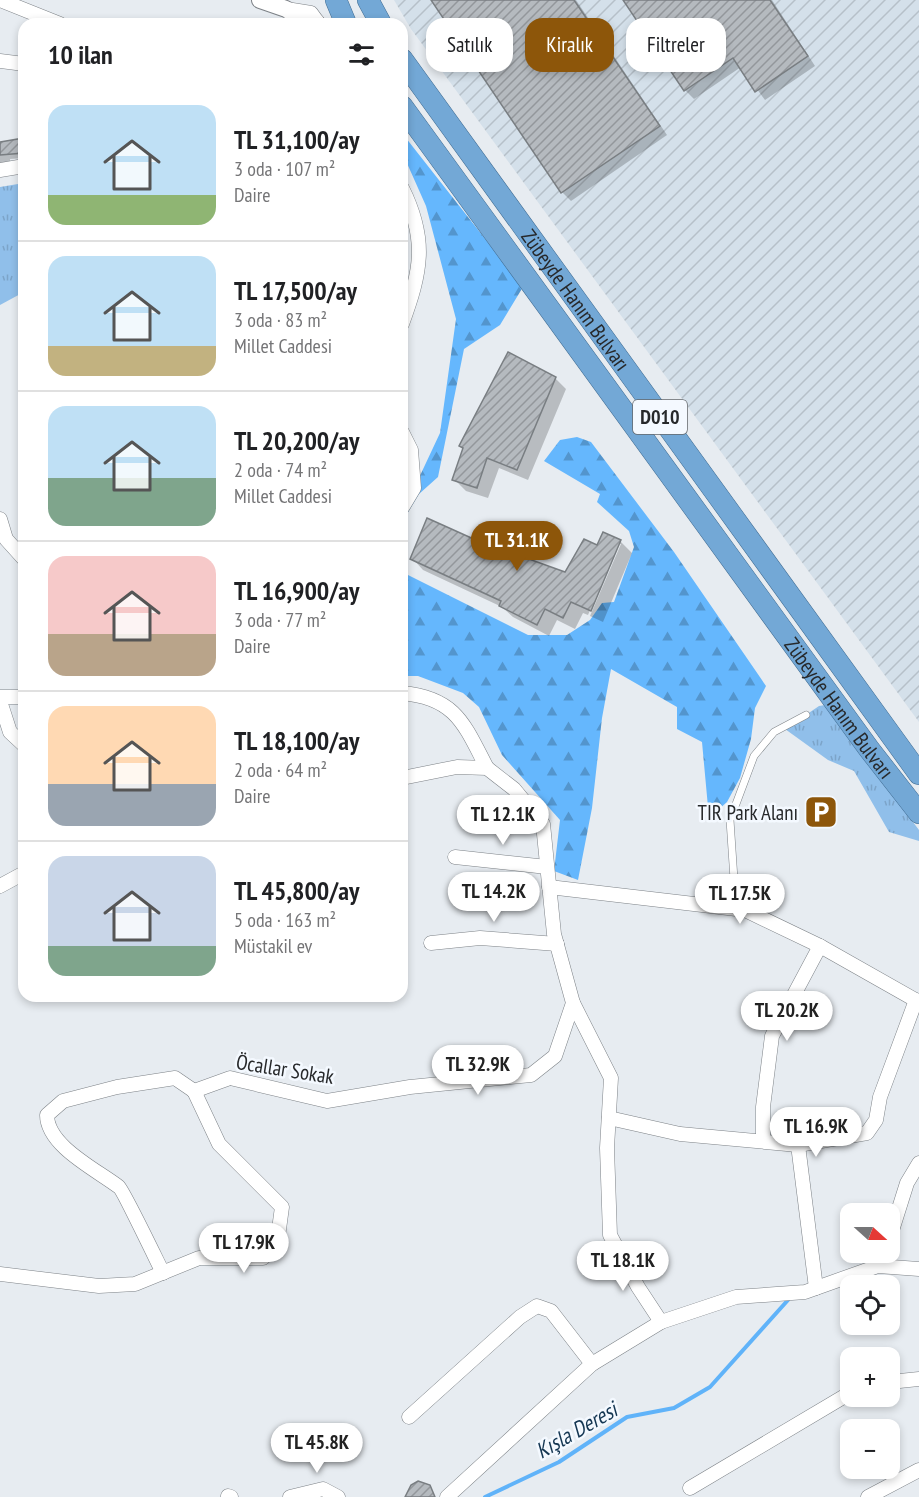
<!DOCTYPE html>
<html lang="tr">
<meta charset="utf-8">
<style>
:root{--surface:#fff;--page:#f6f6f6;--text:#202124;--muted:#757577;--line:#e0e0e0;--accent:#8d560a}
body{margin:0;font-family:"PT Sans Narrow",sans-serif;background:var(--page);color:var(--text);height:100vh;display:flex;flex-direction:column;font-size:22px;white-space:nowrap}
*{box-sizing:border-box;margin:0}
p{font-size:20px;color:var(--muted)}
.icon{flex:none;width:33px;height:33px;fill:none;stroke:currentColor;stroke-width:2;stroke-linecap:round;stroke-linejoin:round}
.map{position:relative;flex:1;overflow:hidden}
.side{position:absolute;left:18px;top:18px;width:390px;height:984px;display:flex;flex-direction:column;background:var(--surface);border-radius:18px;box-shadow:0 3px 9px #0003}
.side>*{flex:none}
.banner{position:absolute;left:426px;top:18px;width:402px;height:54px;display:flex;gap:12px}
.needle{width:39px;rotate:111deg}
.tools{position:absolute;left:840px;top:1203px;display:grid;gap:12px}
.tools a{display:grid;place-items:center;width:60px;height:60px;border-radius:12px;background:var(--surface);box-shadow:0 3px 9px #0003;font-size:30px}
.price{position:absolute;translate:-50% -51px;padding:0 14px;border-radius:21px;background:#fff;color:#222;font-size:20px;line-height:39px;filter:drop-shadow(0 2px 3px #0008)}
.price::after{content:'';position:absolute;left:50%;top:36px;width:18px;height:14px;margin-left:-9px;background:inherit;clip-path:polygon(0 0,100% 0,50% 100%)}
.price.selected{background:var(--accent);color:#fff}
ul{padding:0;list-style:none}
li{display:flex;align-items:center;gap:18px;height:150px;padding:0 30px}
li+li{border-top:2px solid var(--line)}
li span{display:grid;place-items:center;flex:none;width:168px;height:120px;border-radius:18px;color:#555}
li>.icon{margin-inline-start:auto}
span .icon{width:72px;height:72px;fill:#fffc;stroke-width:1}
li b{font-size:26px}
h2{display:flex;justify-content:space-between;align-items:center;height:72px;padding:0 30px;font-size:26px}
.chip{padding:0 21px;border-radius:18px;background:var(--surface);box-shadow:0 3px 9px #0003;font-size:21px;line-height:54px}
.chip.selected{background:var(--accent);color:#fff}
.map>svg:first-child{display:block}
.industrial{fill:url(#industrial-furrows)}
.grass{fill:url(#grass-tufts)}
.forest{fill:url(#forest-firs)}
.shadow{fill:#0003}
.lines{fill:none;stroke-linecap:round;stroke-linejoin:round}
.stream{stroke:#60b3f9;stroke-width:4}
.building{fill:url(#building-hatch);stroke:#797e82;stroke-width:1.5}
.service-casing{stroke:#7d8287;stroke-width:8}
.minor-casing{stroke:#7d8287;stroke-width:15}
.tertiary-casing{stroke:#7d8287;stroke-width:18}
.trunk-casing{stroke:#426e94;stroke-width:22}
.service{stroke:#fff;stroke-width:7}
.minor{stroke:#fff;stroke-width:14}
.tertiary{stroke:#fff;stroke-width:16}
.trunk{stroke:#73a8d6;stroke-width:21}
.labels{text-anchor:middle;dominant-baseline:central;stroke-width:5;stroke-linejoin:round;paint-order:stroke}
.shield{fill:#f4f9ff;stroke:#64676b;stroke-width:1.5}
.shield-label{font-size:20px;font-weight:bold;fill:#27292b}
.street-label{font-size:21px;fill:#27292b;stroke:#f4f9ff}
.poi-label{font-size:21px;fill:#27292b;stroke:#f4f9ff;text-anchor:end}
.water-label{font-size:22px;font-style:italic;fill:#143652;stroke:#f4f9ff}
</style>
<div class="map">
<svg width="919" height="1497" viewBox="0 0 919 1497">
<defs>
<pattern id="industrial-furrows" width="10" height="10" patternUnits="userSpaceOnUse" patternTransform="scale(1.5)"><rect width="10" height="10" fill="#d4e0ea"/><path d="M-1 1l2-2M0 10L10 0M9 11l2-2" fill="none" stroke="#b6c0c9"/></pattern>
<pattern id="grass-tufts" width="24" height="20" patternUnits="userSpaceOnUse" patternTransform="scale(1.5)"><rect width="24" height="20" fill="#90bfea"/><path d="M3 7l-1-3M5 7V3M7 7l1-3M15 17l-1-3M17 17v-4M19 17l1-3" fill="none" stroke="#7ca4c9"/></pattern>
<pattern id="forest-firs" width="22" height="20" patternUnits="userSpaceOnUse" patternTransform="scale(1.5)"><rect width="22" height="20" fill="#65b7fd"/><path d="M5 1l3.5 6h-7zM16 11l3.5 6h-7z" fill="#5395cd"/></pattern>
<pattern id="building-hatch" width="6" height="6" patternUnits="userSpaceOnUse" patternTransform="scale(1.5)"><rect width="6" height="6" fill="#b5babf"/><path d="M-1 1l2-2M0 6l6-6M5 7l2-2" fill="none" stroke="#93979b"/></pattern>
</defs>
<rect width="100%" height="100%" fill="#e7ecf1"/>
<polygon class="industrial" points="394,0 919,0 919,722 411,29"/>
<g class="grass">
<polygon points="24,183 24,292 0,305 0,187"/>
<polygon points="825,705 919,830 919,841 889,832 854,771 828,760 785,729 819,706"/>
</g>
<g class="forest">
<polygon points="402,133 523,287 500,325 464,349 438,477 419,494 402,522 402,514 440,433 456,319 426,206 402,152"/>
<polygon points="577,437 591,442 674,552 766,686 755,708 751,739 740,778 727,802 709,818 702,742 677,729 677,707 611,669 602,718 592,808 578,880 554,871 560,820 502,755 479,707 463,693 418,676 402,676 402,572 528,635 567,635 590,620 602,603 614,602 634,547 629,531 597,502 600,494 544,461 560,440"/>
</g>
<g class="shadow">
<polygon points="432,0 576,0 667,135 571,201 562,192"/>
<polygon points="625,0 772,0 815,66 765,100 741,67 694,99 685,90"/>
<polygon points="22,136 24,136 24,158 10,159 11,165 0,167 0,143 22,140"/>
<polygon points="555,378 566,389 528,480 499,468 488,498 466,491 454,479 464,449 461,446"/>
<polygon points="620,541 632,553 603,622 590,616 621,544 618,544 588,615 583,613 575,629 557,620 549,636 513,617 502,607 423,570 412,558 519,562 566,574 598,547"/>
</g>
<g class="lines">
<polyline class="stream" points="485,1497 559,1462 627,1417 674,1408 710,1387 788,1300"/>
</g>
<g class="building">
<polygon points="431,0 574,0 660,126 561,193"/>
<polygon points="623,0 770,0 808,56 755,92 733,58 684,91"/>
<polygon points="24,138 24,153 0,155 0,142"/>
<polygon points="508,352 556,377 517,470 487,458 477,488 452,480 463,448 459,446"/>
<polygon points="427,518 518,559 518,555 565,572 584,539 597,545 603,532 621,540 591,611 571,602 563,618 545,609 537,625 499,606 501,601 410,559"/>
<polygon points="418,1481 430,1485 435,1497 405,1497 411,1485"/>
</g>
<g class="lines">
<g class="service-casing">
<polyline id="service" points="736,909 730,820 754,756 774,732 806,715"/>
</g>
<g class="minor-casing">
<g id="minor">
<polyline points="0,0 60,24"/>
<polyline points="286,9 311,13 319,24"/>
<path d="M286 9C296 20 302 25 317 21"/>
<polyline points="0,61 24,64"/>
<polyline points="0,170 24,166"/>
<path d="M402 188C428 240 421 272 402 324"/>
<polyline points="402,432 411,450 414,488 402,508"/>
<polyline points="0,519 6,539 24,559"/>
<path d="M402 693C456 698 464 724 487 768"/>
<polyline points="0,697 24,697"/>
<polyline points="0,701 10,732 24,745"/>
<polyline points="455,857 547,867"/>
<polyline points="0,886 24,873"/>
<polyline points="549,887 745,910 820,946 919,1002"/>
<polyline points="431,943 480,938 557,944"/>
<polyline points="194,1091 230,1078 327,1101 410,1087 531,1075 555,1056 573,1003 554,934 543,824 514,789 487,768 457,767 402,778"/>
<polyline points="609,1118 680,1134 798,1145 867,1133 876,1120 880,1097 916,1000"/>
<polyline points="763,1141 763,1107 772,1036 820,946"/>
<polyline points="798,1145 816,1288"/>
<polyline points="890,1237 907,1183 919,1163"/>
<path d="M163 1273C157 1261 123 1190 119 1187 97 1170 47 1146 47 1115L63 1101 117 1087 175 1078 194 1091"/>
<polyline points="0,1274 99,1286 135,1284 199,1258 263,1258 277,1244 282,1207 219,1144 194,1091"/>
<polyline points="661,1322 736,1297 805,1292 878,1266 919,1269"/>
<polyline points="890,1382 919,1379"/>
<polyline points="409,1417 520,1317 537,1306 551,1311 592,1364"/>
<polyline points="690,1488 850,1393"/>
<polyline points="228,1496 231,1497"/>
<polyline points="290,1497 323,1489 338,1497"/>
<polyline points="447,1497 592,1364 661,1322 638,1287 610,1235 607,1148 611,1078 573,1003"/>
<polyline points="868,1497 919,1470"/>
</g>
</g>
<g class="tertiary-casing">
<polyline id="tertiary" points="260,0 286,9"/>
</g>
<g class="trunk-casing">
<g id="trunk">
<polyline points="336,0 346,24"/>
<polyline points="368,0 381,24"/>
<path id="s1" d="M402 59 919 774"/>
<path id="s2" d="M402 106 869 749 919 813"/>
</g>
</g>
<use href="#service" class="service"/>
<use href="#minor" class="minor"/>
<use href="#tertiary" class="tertiary"/>
<use href="#trunk" class="trunk"/>
</g>
<defs>
<g id="parking-square" transform="scale(1.725)"><rect x="-9" y="-9" width="18" height="18" rx="4" fill="#8d560a" stroke="#f4f9ff"/><path d="M-3.5-5.5H1a3.5 3.5 0 0 1 0 7H-1V5.5H-3.5ZM-1-3.4V-.6H.8a1.4 1.4 0 0 0 0-2.8Z" fill="#fff"/></g>
</defs>
<g fill-rule="evenodd">
<use href="#parking-square" x="821" y="812"/>
</g>
<g class="labels">
<rect class="shield" x="633" y="400" width="54" height="34" rx="4.5"/>
<g class="shield-label">
<text x="660" y="417">D010</text>
</g>
<g class="street-label">
<text stroke="none"><textPath href="#s1" startOffset="297">Zübeyde Hanım Bulvarı</textPath></text>
<text stroke="none"><textPath href="#s2" startOffset="744">Zübeyde Hanım Bulvarı</textPath></text>
<text transform="translate(285 1069) rotate(9)">Öcallar Sokak</text>
</g>
<g class="poi-label">
<text x="798" y="812">TIR Park Alanı</text>
</g>
<g class="water-label">
<text transform="translate(576 1430) rotate(-30)">Kışla Deresi</text>
</g>
</g>
</svg>
<div class="tools">
<a><svg class="needle" viewBox="-14 -14 28 28"><path d="M0-13l5 13h-10z" fill="#e53935"/><path d="M0 13l5-13h-10z" fill="#757577"/></svg></a>
<a><svg class="icon" aria-label="locate" viewBox="0 0 24 24"><circle cx="12" cy="12" r="6"/><path d="M12 2v4M12 18v4M2 12h4M18 12h4"/></svg></a>
<a>+</a>
<a>−</a>
</div>
<b class="price selected" style="left:517px;top:572px">TL 31.1K</b>
<b class="price" style="left:503px;top:846px">TL 12.1K</b>
<b class="price" style="left:494px;top:923px">TL 14.2K</b>
<b class="price" style="left:740px;top:925px">TL 17.5K</b>
<b class="price" style="left:787px;top:1042px">TL 20.2K</b>
<b class="price" style="left:478px;top:1096px">TL 32.9K</b>
<b class="price" style="left:816px;top:1158px">TL 16.9K</b>
<b class="price" style="left:244px;top:1274px">TL 17.9K</b>
<b class="price" style="left:623px;top:1292px">TL 18.1K</b>
<b class="price" style="left:317px;top:1474px">TL 45.8K</b>
<div class="banner">
<a class="chip">Satılık</a>
<a class="chip selected">Kiralık</a>
<a class="chip">Filtreler</a>
</div>
<section class="side">
<h2>10 ilan<svg class="icon" aria-label="filters" viewBox="0 0 24 24"><path d="M4 7h16M4 17h16"/><circle cx="9" cy="7" r="2"/><circle cx="15" cy="17" r="2"/></svg></h2>
<ul>
<li><span style="background:linear-gradient(#bfe0f5 75%,#8fb573 0)"><svg class="icon" aria-label="home" viewBox="0 0 24 24"><path d="M3 11l9-7 9 7M6 9v11h12V9"/></svg></span><div><b>TL 31,100/ay</b><p>3 oda · 107 m²</p><p>Daire</p></div></li>
<li><span style="background:linear-gradient(#bfe0f5 75%,#c2b280 0)"><svg class="icon" aria-label="home" viewBox="0 0 24 24"><path d="M3 11l9-7 9 7M6 9v11h12V9"/></svg></span><div><b>TL 17,500/ay</b><p>3 oda · 83 m²</p><p>Millet Caddesi</p></div></li>
<li><span style="background:linear-gradient(#bfe0f5 60%,#7fa58c 0)"><svg class="icon" aria-label="home" viewBox="0 0 24 24"><path d="M3 11l9-7 9 7M6 9v11h12V9"/></svg></span><div><b>TL 20,200/ay</b><p>2 oda · 74 m²</p><p>Millet Caddesi</p></div></li>
<li><span style="background:linear-gradient(#f6c9c9 65%,#b9a48a 0)"><svg class="icon" aria-label="home" viewBox="0 0 24 24"><path d="M3 11l9-7 9 7M6 9v11h12V9"/></svg></span><div><b>TL 16,900/ay</b><p>3 oda · 77 m²</p><p>Daire</p></div></li>
<li><span style="background:linear-gradient(#ffd9b3 65%,#9aa5b1 0)"><svg class="icon" aria-label="home" viewBox="0 0 24 24"><path d="M3 11l9-7 9 7M6 9v11h12V9"/></svg></span><div><b>TL 18,100/ay</b><p>2 oda · 64 m²</p><p>Daire</p></div></li>
<li><span style="background:linear-gradient(#c9d6e8 75%,#7fa58c 0)"><svg class="icon" aria-label="home" viewBox="0 0 24 24"><path d="M3 11l9-7 9 7M6 9v11h12V9"/></svg></span><div><b>TL 45,800/ay</b><p>5 oda · 163 m²</p><p>Müstakil ev</p></div></li>
</ul>
</section>
</div>
